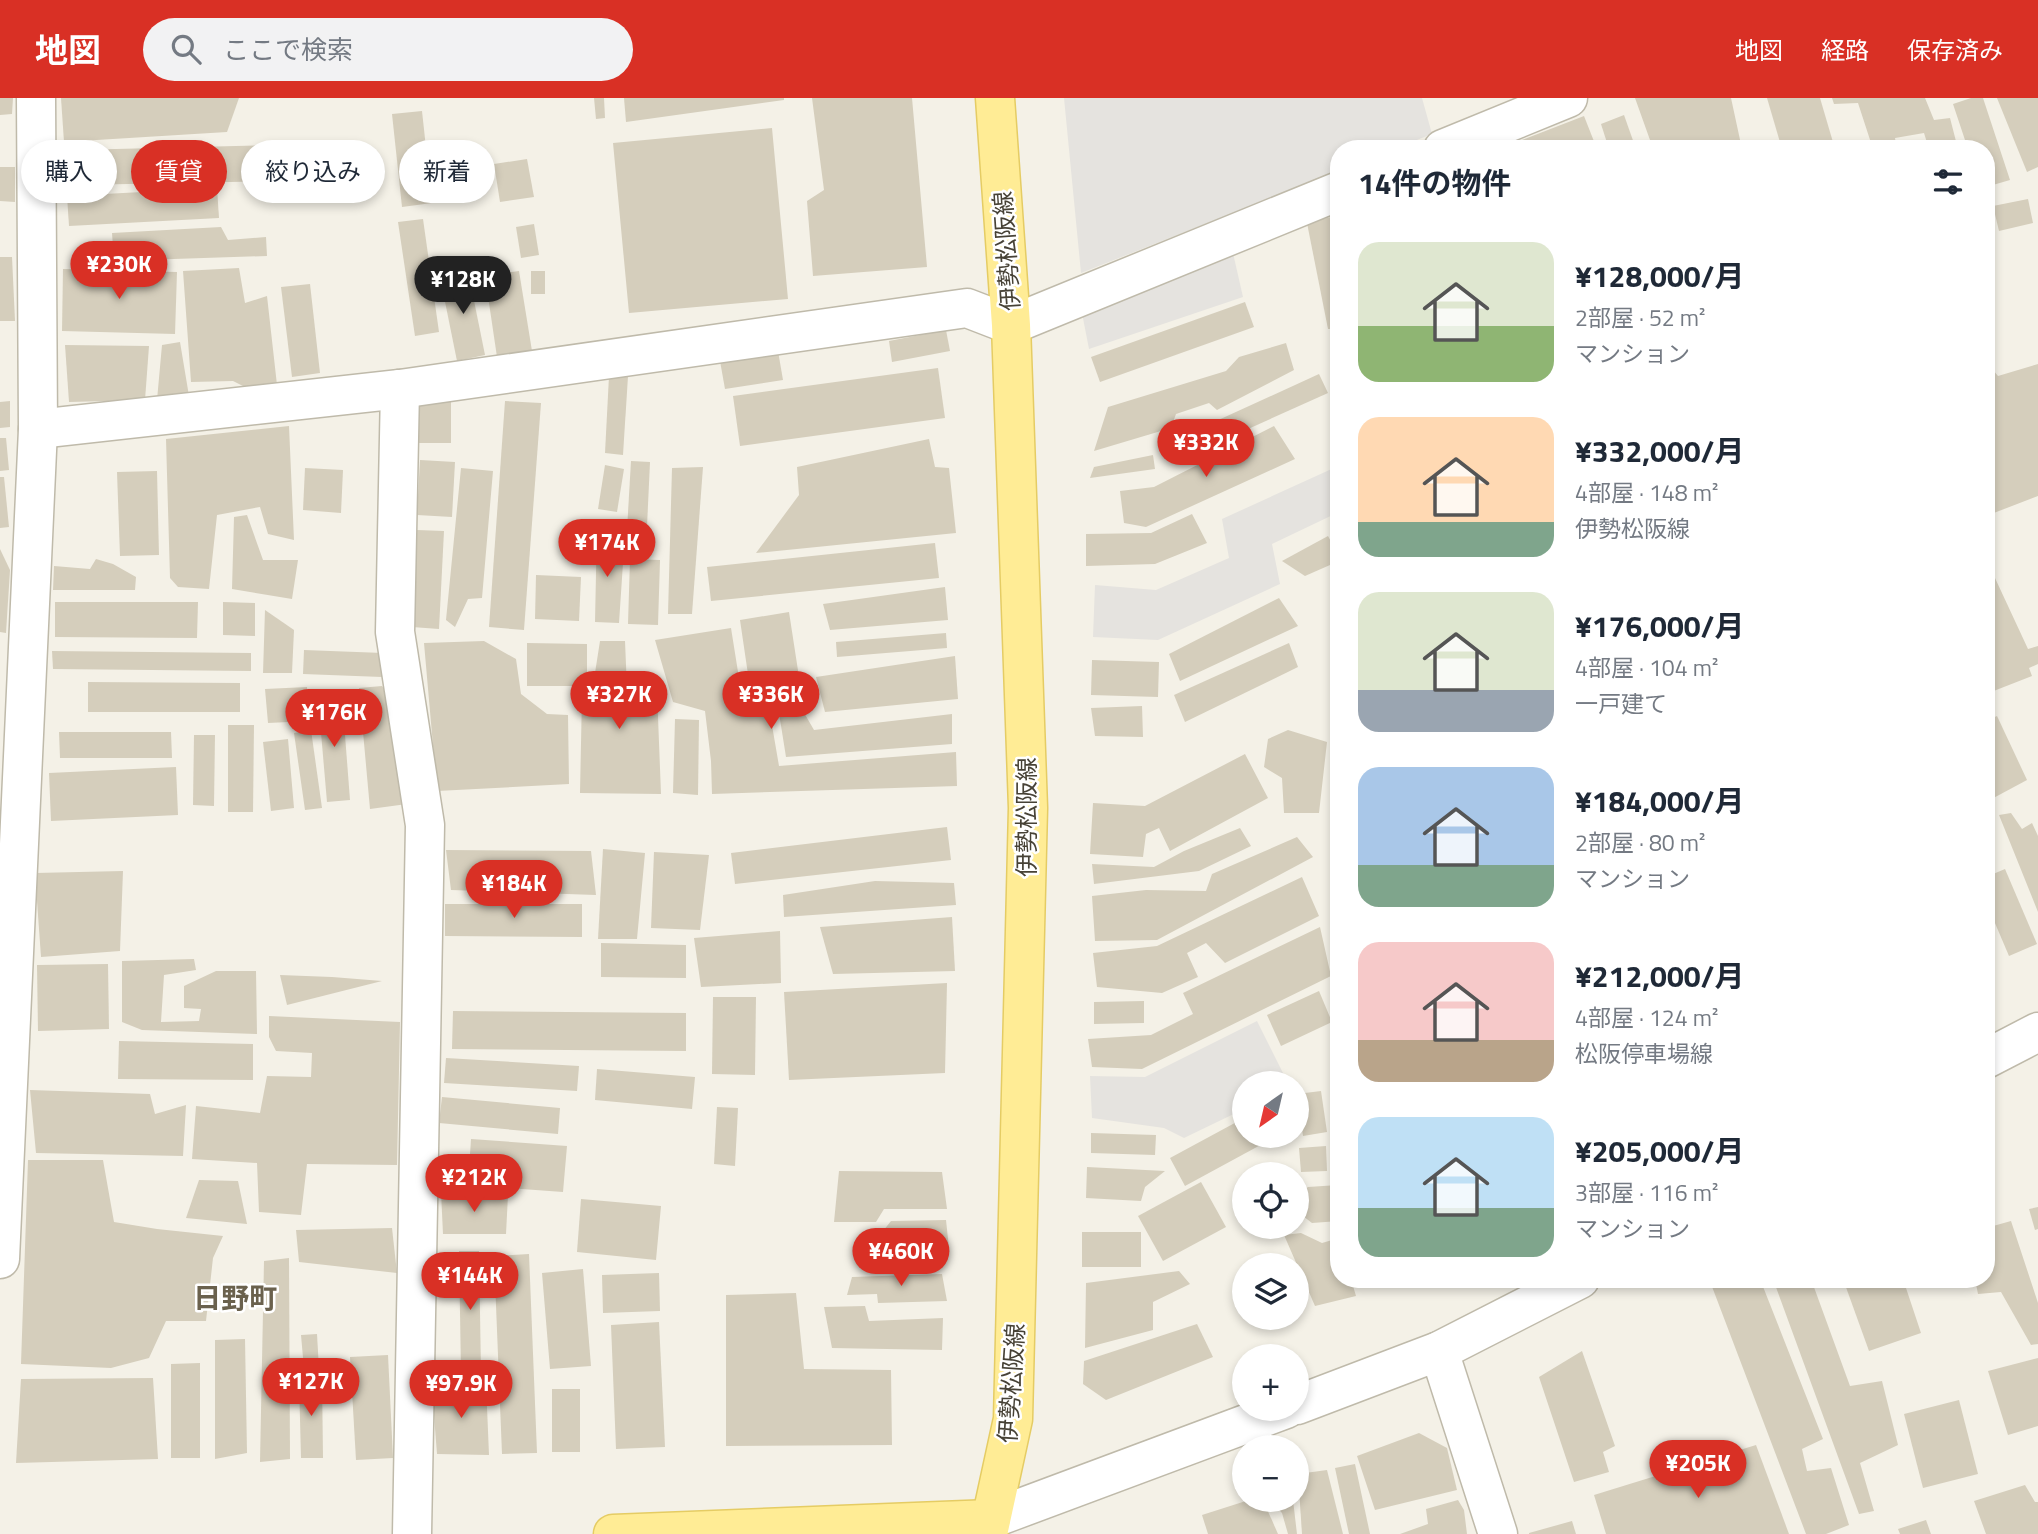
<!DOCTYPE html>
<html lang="ja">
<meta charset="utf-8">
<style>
:root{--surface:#fff;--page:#f2f2f3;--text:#1f2937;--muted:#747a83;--accent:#d93025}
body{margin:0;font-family:"Titillium Web","Noto Sans JP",sans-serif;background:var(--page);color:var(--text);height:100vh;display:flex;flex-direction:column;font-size:26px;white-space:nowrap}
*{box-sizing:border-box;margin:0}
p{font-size:23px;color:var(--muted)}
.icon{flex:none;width:38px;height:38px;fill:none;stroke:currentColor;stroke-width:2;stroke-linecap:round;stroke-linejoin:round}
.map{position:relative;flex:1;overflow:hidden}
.drawer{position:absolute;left:1330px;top:42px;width:665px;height:1148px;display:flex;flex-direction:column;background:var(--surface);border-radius:28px;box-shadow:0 4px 10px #0003}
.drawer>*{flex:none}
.hud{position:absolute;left:21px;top:42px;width:665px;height:63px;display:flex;gap:14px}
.needle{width:46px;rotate:214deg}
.fabs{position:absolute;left:1232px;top:973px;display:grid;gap:14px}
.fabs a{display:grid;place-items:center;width:77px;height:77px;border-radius:50%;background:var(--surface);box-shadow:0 4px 10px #0003;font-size:35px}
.price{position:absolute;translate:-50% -60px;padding:0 16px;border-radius:24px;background:var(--accent);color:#fff;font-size:23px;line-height:46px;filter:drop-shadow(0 2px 4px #0008)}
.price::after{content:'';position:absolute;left:50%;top:42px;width:21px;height:16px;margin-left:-10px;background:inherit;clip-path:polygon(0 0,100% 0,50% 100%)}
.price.selected{background:#222;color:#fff}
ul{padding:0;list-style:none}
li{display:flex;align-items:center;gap:21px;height:175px;padding:0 28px}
li span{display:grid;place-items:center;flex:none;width:196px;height:140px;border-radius:21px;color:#555}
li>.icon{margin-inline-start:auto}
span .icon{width:84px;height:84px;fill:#fffc;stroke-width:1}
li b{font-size:30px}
h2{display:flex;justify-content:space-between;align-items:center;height:84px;padding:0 28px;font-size:30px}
.pill{padding:0 24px;border-radius:32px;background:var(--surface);box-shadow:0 4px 10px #0003;font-size:24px;line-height:63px}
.pill.selected{background:var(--accent);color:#fff}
header{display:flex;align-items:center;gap:42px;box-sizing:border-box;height:98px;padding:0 35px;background:var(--accent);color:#fff}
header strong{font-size:33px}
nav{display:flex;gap:38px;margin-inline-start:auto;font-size:24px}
.search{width:490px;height:63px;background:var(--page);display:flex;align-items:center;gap:18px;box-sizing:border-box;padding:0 24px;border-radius:38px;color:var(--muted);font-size:26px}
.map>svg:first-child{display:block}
.parking{fill:#e5e3df}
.building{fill:#d5cebc}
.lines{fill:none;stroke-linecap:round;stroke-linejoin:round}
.minor-casing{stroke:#bfbaaa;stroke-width:41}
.tertiary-casing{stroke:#bfbaaa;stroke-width:41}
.primary-casing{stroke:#e5cc64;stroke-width:41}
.minor{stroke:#fff;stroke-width:38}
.tertiary{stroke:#fff;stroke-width:38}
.primary{stroke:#ffec95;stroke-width:38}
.labels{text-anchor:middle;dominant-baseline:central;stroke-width:5;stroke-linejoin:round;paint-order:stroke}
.street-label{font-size:24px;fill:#474236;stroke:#fff}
.quarter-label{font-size:28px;font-weight:bold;fill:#6a614d;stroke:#fff}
</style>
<header>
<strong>地図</strong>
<div class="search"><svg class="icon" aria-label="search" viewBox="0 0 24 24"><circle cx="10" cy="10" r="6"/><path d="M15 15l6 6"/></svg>ここで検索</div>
<nav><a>地図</a><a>経路</a><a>保存済み</a></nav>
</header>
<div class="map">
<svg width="2038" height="1436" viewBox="0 0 2038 1436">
<rect width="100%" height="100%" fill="#f4f1e7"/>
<g class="parking">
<polygon points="1064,0 1422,0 1432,36 1394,51 1339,51 1339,73 1081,175"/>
<polygon points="1233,155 1243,199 1089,251 1082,215"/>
<polygon points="1336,369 1339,414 1272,446 1280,486 1158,542 1093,539 1095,487 1156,492 1229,460 1222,421"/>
<polygon points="1257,923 1288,985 1244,985 1244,1011 1184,1040 1164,1030 1092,1020 1090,978 1145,979"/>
</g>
<g class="building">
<polygon points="0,0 13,0 12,16 0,17"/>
<polygon points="61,0 239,0 227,34 64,44"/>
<polygon points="594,0 604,0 605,20 596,21"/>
<polygon points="624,0 784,0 784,2 626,24"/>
<polygon points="812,0 912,0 927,169 813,178 807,103 824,92"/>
<polygon points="1635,0 1731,0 1742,51 1663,51 1661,43 1650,42"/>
<polygon points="1767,0 1820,0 1835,51 1782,51"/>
<polygon points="1832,0 1925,0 1934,22 1950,20 1958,51 1929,51 1924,35 1895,40 1897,51 1873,51 1858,5 1834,6"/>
<polygon points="1971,0 1983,0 2010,82 1986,89 1986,51 1968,51 1953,6"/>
<polygon points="1997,0 2038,0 2038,69 2027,74"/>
<polygon points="422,13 432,105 402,109 392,16"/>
<polygon points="1624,17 1636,51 1609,51 1601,26"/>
<polygon points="1584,18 1597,51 1499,51"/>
<polygon points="772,30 788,201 629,215 613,45"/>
<polygon points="276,47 278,83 77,87 75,52"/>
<polygon points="527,61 534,99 500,104 494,66"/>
<polygon points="0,69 15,69 15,104 0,103"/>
<polygon points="217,90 219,120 69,128 67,98"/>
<polygon points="2028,101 2033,125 1999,133 1993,108"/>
<polygon points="1339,117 1339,231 1328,231 1307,125"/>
<polygon points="423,121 439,234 415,238 398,124"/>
<polygon points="534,126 539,157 521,160 516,129"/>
<polygon points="221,129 228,142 266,139 267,158 114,163 112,135"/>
<polygon points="0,159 12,159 15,223 0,223"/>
<polygon points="239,170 245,205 267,198 277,287 249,291 233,283 191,284 183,173"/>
<polygon points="63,171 177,174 175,236 62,233"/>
<polygon points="468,173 485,257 457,263 440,179"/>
<polygon points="519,173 532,253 497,259 485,178"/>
<rect x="531" y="173" width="14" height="23"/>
<polygon points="310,186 320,275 292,279 281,189"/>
<polygon points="1245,204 1254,229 1100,284 1091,259"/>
<polygon points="946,232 950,253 892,264 889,243"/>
<polygon points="180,244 189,298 157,302 162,247"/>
<polygon points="1286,245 1294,272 1217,312 1209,305 1176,316 1171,330 1094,353 1108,309 1226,273 1239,259"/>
<polygon points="65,247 149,248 145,302 69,304"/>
<polygon points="778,253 783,282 725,291 720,263"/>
<polygon points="2038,266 2038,398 1986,418 1986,274 1993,272 1998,278"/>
<polygon points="938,270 945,320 740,348 733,298"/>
<polygon points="1319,276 1328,295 1188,358 1179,340"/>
<polygon points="609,278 628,278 623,357 605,355"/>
<polygon points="10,303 10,329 0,330 0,304"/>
<rect x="417" y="303" width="34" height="42"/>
<polygon points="505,303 541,305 524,532 489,529"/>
<polygon points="289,328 294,442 268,436 260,409 217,417 209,491 178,489 170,480 166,341"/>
<polygon points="1274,328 1295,361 1146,429 1124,425 1120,393 1154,389"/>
<polygon points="0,340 6,340 9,372 0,373"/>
<polygon points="929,341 935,369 949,370 956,435 756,455 799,397 797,369"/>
<polygon points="1153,357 1155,371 1090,380 1094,369"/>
<polygon points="420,362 455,364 452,419 417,417"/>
<polygon points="631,363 650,364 646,450 626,449"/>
<polygon points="605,367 624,371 617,414 598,411"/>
<polygon points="703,369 692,516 668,516 672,370"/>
<polygon points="305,370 343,372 341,415 303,412"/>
<polygon points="461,370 493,373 482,500 468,501 455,529 446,522"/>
<polygon points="157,373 159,457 120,458 117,374"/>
<polygon points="0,379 4,379 9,429 0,430"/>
<polygon points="1192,416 1207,445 1155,466 1086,468 1086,436 1151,435"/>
<polygon points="247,417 263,462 298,462 292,501 232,491 234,419"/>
<polygon points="597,427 610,428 612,452 623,465 619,525 595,524"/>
<polygon points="417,432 444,433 439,531 412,529"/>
<polygon points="1328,438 1335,451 1330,467 1305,478 1282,463"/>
<polygon points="935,445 939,480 711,503 707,469"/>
<polygon points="0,451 10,472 6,535 0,534"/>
<polygon points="96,461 113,466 136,479 135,492 53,492 54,468 90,471"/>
<polygon points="630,461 660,462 658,527 628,526"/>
<polygon points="536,477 581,479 579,523 535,521"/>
<polygon points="1995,480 2028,551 2038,548 2038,566 2029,570 2032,578 1986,596 1986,483"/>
<polygon points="945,489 948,522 830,532 823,506"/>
<polygon points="1279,500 1298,528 1180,583 1169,556"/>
<polygon points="55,504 198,504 197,540 55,539"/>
<polygon points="223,504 255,505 255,538 223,537"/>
<polygon points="265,512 294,532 292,575 263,575"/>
<polygon points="789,514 801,592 750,590 740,522"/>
<polygon points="731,530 742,599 768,604 779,668 956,654 957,688 712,696 711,663 705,613 673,604 655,542"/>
<polygon points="946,535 947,550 837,559 836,544"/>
<polygon points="484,543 516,561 521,596 547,616 568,617 569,686 437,693 424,545"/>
<polygon points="600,543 625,543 627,591 657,593 661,696 580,695 582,597 592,594"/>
<polygon points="527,545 587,546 587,588 527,588"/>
<polygon points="1289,545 1298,569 1185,624 1174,597"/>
<polygon points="304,552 383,555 382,579 303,576"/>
<polygon points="52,553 251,555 251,573 53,571"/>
<polygon points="955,558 958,601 825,614 816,579"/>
<polygon points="1092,562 1159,564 1158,599 1091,597"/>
<polygon points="88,584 240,585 240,614 88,614"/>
<polygon points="382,588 394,606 407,706 370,711 359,590"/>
<polygon points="307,589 309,623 268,625 265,591"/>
<polygon points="342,598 350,702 327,704 318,600"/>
<polygon points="1142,608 1143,639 1095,638 1091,610"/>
<polygon points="803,613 814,632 952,616 952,646 786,659 779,615"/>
<polygon points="1997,618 2027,682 1986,704 1986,623"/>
<polygon points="675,621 699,622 698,697 673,695"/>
<polygon points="228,627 254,627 253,714 228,714"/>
<polygon points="311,632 322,710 305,712 294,635"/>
<polygon points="1288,632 1327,644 1319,715 1284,715 1282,680 1264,669 1268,641"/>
<polygon points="59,634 171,634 172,660 60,660"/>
<polygon points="194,637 215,637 214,708 193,707"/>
<polygon points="288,641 294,710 271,713 263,644"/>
<polygon points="1245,656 1268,700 1170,753 1159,730 1146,736 1143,759 1090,756 1093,705 1145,708"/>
<polygon points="176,669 178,717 51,723 49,675"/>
<polygon points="1339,686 1339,718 1333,717 1334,687"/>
<polygon points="2011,715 2022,731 2032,725 2038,738 2038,814 1999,717"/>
<polygon points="947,729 951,762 735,786 731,755"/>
<polygon points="1240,730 1251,748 1199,773 1094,786 1092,766 1154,769 1184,753"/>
<polygon points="1297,739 1313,759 1157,842 1095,843 1092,798 1146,792 1206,793 1212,776"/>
<polygon points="603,751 645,755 637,841 598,841"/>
<polygon points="446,752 591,753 596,797 451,792"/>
<polygon points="654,754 709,757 700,832 651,830"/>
<polygon points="2005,771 2037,846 2009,858 1986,804 1986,779"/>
<polygon points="123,773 120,853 41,859 35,775"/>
<polygon points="1302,779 1319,818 1225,865 1206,845 1187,855 1198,879 1162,895 1097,889 1093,855 1157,848"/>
<polygon points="875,783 954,785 956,807 784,819 783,797"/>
<polygon points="445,806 582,806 582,839 445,838"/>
<polygon points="952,819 955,873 833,876 820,829"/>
<polygon points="1320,829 1331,878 1142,971 1092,969 1088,941 1151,937 1193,916 1183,895"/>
<polygon points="780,833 781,885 701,889 694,840"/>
<polygon points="601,845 686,847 686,880 601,879"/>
<polygon points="194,861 196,872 164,877 161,924 199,923 201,911 184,910 184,888 216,873 256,873 257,936 142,932 122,924 122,863"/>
<polygon points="108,866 109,931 38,933 37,867"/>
<polygon points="280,877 332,879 382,883 287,907"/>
<polygon points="947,885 945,975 789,982 784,894"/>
<polygon points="1319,893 1332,924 1281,948 1267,917"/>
<polygon points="713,899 756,899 755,977 712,976"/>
<polygon points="1144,903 1144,925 1094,926 1094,904"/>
<polygon points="453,913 686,915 686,953 452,951"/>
<polygon points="269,918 400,924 397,1067 307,1066 301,1117 259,1114 257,1065 192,1061 196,1008 260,1015 267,978 311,979 312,955 276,953 269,939"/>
<polygon points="119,943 253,946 253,982 118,981"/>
<polygon points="446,960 579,968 577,993 444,985"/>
<polygon points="597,971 695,979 692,1011 595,1002"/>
<polygon points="30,992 150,996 155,1016 186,1007 183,1058 36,1055"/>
<polygon points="1321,993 1327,1034 1303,1038 1297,996"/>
<polygon points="442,999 560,1010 558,1036 439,1025"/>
<polygon points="717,1009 738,1010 735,1068 714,1066"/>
<polygon points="1244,1020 1244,1038 1277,1038 1185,1088 1170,1060"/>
<polygon points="1091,1035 1156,1037 1155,1057 1091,1055"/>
<polygon points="471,1041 567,1048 563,1094 468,1087"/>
<polygon points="1326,1048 1327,1073 1301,1074 1299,1050"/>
<polygon points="28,1062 103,1062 114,1124 157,1131 223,1138 213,1160 206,1223 166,1223 149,1260 111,1270 21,1266"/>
<polygon points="1087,1069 1165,1073 1145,1089 1141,1103 1086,1100"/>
<polygon points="839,1073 942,1074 947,1111 884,1111 876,1124 834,1124"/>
<polygon points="199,1082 238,1083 247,1126 186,1120"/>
<polygon points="1201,1084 1226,1129 1163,1163 1138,1118"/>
<polygon points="1338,1087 1339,1123 1312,1125 1299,1115 1297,1097 1308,1089"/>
<polygon points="441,1094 508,1097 506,1136 443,1136"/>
<polygon points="581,1101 661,1108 656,1162 577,1154"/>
<polygon points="2038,1109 2038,1131 2035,1132 2029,1111"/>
<polygon points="946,1122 949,1150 858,1152 859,1138 879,1138 891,1123"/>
<polygon points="2011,1123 2038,1205 2038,1246 2031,1247 2001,1194 1978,1196 1975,1181 1986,1181 1986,1130"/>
<polygon points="392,1130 397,1175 299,1164 296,1132"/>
<rect x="1082" y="1134" width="59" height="35"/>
<polygon points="1301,1135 1322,1145 1339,1140 1339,1181 1351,1181 1356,1198 1315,1208 1284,1137"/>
<polygon points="459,1153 479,1153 481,1275 461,1275"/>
<polygon points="529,1156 537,1355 502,1356 494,1158"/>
<polygon points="289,1160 290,1361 260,1364 264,1163"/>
<polygon points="583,1171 591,1268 550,1271 542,1175"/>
<polygon points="1179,1173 1190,1186 1153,1204 1153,1232 1085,1250 1086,1185"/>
<polygon points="659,1175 660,1213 603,1215 602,1177"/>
<polygon points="942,1176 947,1203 878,1205 877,1196 847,1197 852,1179"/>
<polygon points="1718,1181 1760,1181 1823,1341 1802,1351 1807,1373 1831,1370 1849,1427 1826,1436 1806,1436 1711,1186"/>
<polygon points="1773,1181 1811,1181 1850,1288 1882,1283 1898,1347 1860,1365 1874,1413 1859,1416"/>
<polygon points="1843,1181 1903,1181 1921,1235 1869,1253"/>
<polygon points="796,1195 804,1271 891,1272 892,1347 726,1348 726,1197"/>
<polygon points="865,1208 869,1223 943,1220 942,1252 832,1250 824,1209"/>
<polygon points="659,1224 665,1349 616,1351 611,1227"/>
<polygon points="1197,1226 1213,1259 1106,1302 1083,1286 1084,1263"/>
<polygon points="317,1236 319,1271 304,1271 301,1237"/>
<polygon points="245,1241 247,1355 215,1361 215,1242"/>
<polygon points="1582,1253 1615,1348 1603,1354 1609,1374 1574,1384 1539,1279"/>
<polygon points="388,1257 393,1360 356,1362 350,1259"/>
<polygon points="2038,1260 2038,1328 2008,1337 1988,1273"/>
<polygon points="200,1265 200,1360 171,1360 171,1266"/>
<polygon points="153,1280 158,1361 16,1365 21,1281"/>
<polygon points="322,1281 323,1360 301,1360 299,1282"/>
<polygon points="486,1285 489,1357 437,1356 432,1292"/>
<rect x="552" y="1291" width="28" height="63"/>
<polygon points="1959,1302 1978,1376 1923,1390 1904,1316"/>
<polygon points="1419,1335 1447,1350 1457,1392 1375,1412 1357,1358"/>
<polygon points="1756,1347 1789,1436 1606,1436 1594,1397"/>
<polygon points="1355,1366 1370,1436 1349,1436 1335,1370"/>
<polygon points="1327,1372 1343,1436 1302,1436 1298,1376"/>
<polygon points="2025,1387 2035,1404 2038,1404 2038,1436 1986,1436 1974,1403"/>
<polygon points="1249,1402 1263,1402 1278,1436 1208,1436 1202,1417"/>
<polygon points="1270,1402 1293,1402 1297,1436 1288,1436 1282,1415"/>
<polygon points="1458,1402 1464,1412 1467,1436 1400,1436 1428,1426 1426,1411"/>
<polygon points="1926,1422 1931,1436 1900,1436 1898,1431"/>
<polygon points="1572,1423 1576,1436 1529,1436 1529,1435"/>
</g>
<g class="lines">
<g class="minor-casing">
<g id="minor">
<polyline points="1443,51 1568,0"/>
<polyline points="400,291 395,534 425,727 412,1436"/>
<polyline points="38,331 400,291 967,210 1011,227 1339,93"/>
<polyline points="0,1161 38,331 36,0"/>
<polyline points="1439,1253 1498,1436"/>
</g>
</g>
<g class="tertiary-casing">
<g id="tertiary">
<polyline points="1986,961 2038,934"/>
<polyline points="1297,1307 1439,1253 1580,1181"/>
<polyline points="991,1421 1286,1311"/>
</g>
</g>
<g class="primary-casing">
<g id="primary">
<polyline points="613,1436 991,1421"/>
<polyline points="988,1436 1013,1321 1028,710 1011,227 995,0"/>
</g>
</g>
<use href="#minor" class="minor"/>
<use href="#tertiary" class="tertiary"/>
<use href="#primary" class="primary"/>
</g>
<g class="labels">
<g class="street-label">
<text transform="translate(1006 153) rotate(-94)">伊勢松阪線</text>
<text transform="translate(1026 719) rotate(-90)">伊勢松阪線</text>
<text transform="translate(1011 1285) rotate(-86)">伊勢松阪線</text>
</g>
<g class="quarter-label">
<text x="235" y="1199">日野町</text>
</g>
</g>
</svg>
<div class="fabs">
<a><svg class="needle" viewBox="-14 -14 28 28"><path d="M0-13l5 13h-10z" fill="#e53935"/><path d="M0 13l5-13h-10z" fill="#747a83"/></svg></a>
<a><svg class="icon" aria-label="locate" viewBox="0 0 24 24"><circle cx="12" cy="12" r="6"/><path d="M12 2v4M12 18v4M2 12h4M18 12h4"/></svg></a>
<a><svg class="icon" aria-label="layers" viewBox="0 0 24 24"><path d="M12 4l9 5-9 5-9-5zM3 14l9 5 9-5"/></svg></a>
<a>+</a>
<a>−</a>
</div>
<b class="price" style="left:119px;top:203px">¥230K</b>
<b class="price selected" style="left:463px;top:218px">¥128K</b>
<b class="price" style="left:1206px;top:381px">¥332K</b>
<b class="price" style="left:607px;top:481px">¥174K</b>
<b class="price" style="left:619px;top:633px">¥327K</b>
<b class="price" style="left:771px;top:633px">¥336K</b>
<b class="price" style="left:334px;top:651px">¥176K</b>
<b class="price" style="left:514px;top:822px">¥184K</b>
<b class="price" style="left:474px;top:1116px">¥212K</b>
<b class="price" style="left:901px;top:1190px">¥460K</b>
<b class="price" style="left:470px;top:1214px">¥144K</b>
<b class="price" style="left:311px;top:1320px">¥127K</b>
<b class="price" style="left:461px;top:1322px">¥97.9K</b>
<b class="price" style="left:1698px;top:1402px">¥205K</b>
<div class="hud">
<a class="pill">購入</a>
<a class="pill selected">賃貸</a>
<a class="pill">絞り込み</a>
<a class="pill">新着</a>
</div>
<section class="drawer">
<h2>14件の物件<svg class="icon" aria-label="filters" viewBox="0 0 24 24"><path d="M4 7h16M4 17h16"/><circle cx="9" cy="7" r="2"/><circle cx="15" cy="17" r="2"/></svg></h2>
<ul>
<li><span style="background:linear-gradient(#dfe7d0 60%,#8fb573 0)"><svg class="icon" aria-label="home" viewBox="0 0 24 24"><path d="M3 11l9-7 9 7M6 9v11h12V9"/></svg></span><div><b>¥128,000/月</b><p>2部屋 · 52 m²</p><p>マンション</p></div></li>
<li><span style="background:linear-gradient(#ffd9b3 75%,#7fa58c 0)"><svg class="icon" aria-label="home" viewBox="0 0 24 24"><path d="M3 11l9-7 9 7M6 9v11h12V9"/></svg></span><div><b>¥332,000/月</b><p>4部屋 · 148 m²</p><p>伊勢松阪線</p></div></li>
<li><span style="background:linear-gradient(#dfe7d0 70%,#9aa5b1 0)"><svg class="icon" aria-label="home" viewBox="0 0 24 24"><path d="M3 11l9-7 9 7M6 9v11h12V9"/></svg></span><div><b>¥176,000/月</b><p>4部屋 · 104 m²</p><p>一戸建て</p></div></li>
<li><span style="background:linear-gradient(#a9c7e8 70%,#7fa58c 0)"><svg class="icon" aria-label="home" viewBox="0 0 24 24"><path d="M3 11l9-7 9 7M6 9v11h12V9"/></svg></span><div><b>¥184,000/月</b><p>2部屋 · 80 m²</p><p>マンション</p></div></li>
<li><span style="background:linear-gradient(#f6c9c9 70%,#b9a48a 0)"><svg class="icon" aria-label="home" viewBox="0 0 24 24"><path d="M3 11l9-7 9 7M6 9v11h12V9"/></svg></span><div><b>¥212,000/月</b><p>4部屋 · 124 m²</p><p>松阪停車場線</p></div></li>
<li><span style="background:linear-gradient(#bfe0f5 65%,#7fa58c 0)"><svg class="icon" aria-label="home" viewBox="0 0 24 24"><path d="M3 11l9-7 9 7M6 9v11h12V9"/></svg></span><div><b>¥205,000/月</b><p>3部屋 · 116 m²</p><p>マンション</p></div></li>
</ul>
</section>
</div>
